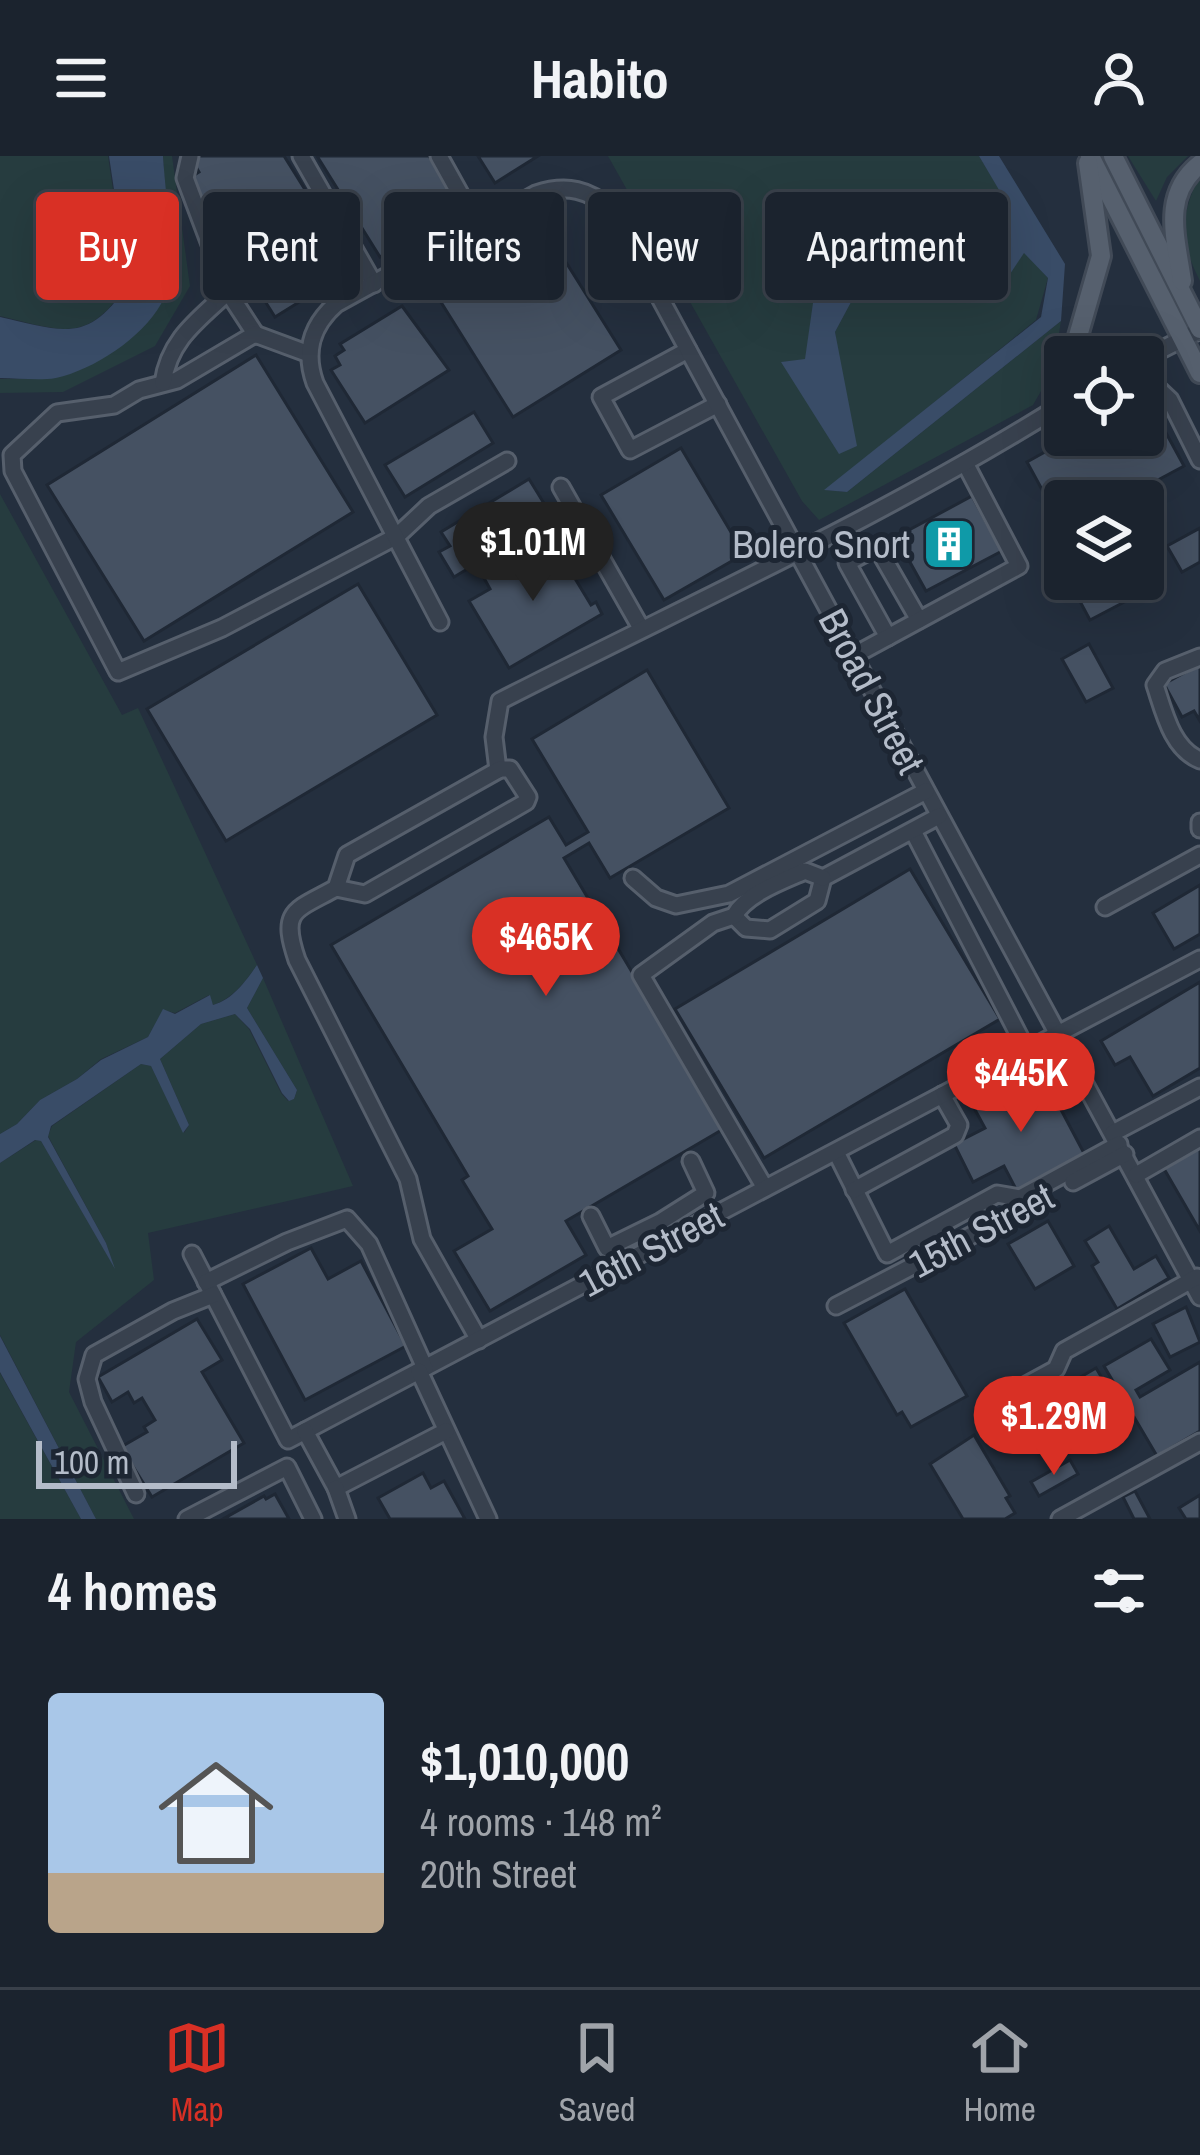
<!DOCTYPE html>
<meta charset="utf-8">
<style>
:root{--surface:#1b232e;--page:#242b36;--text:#f1f3f6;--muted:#a0a4aa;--line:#39404a;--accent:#d93025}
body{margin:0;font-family:"Archivo Narrow",sans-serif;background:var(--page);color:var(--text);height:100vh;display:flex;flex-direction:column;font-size:45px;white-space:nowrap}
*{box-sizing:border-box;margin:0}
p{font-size:39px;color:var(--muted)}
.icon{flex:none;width:66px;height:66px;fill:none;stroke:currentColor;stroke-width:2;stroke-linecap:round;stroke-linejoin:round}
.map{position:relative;height:1363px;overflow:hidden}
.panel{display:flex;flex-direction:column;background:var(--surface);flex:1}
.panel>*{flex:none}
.top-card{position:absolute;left:36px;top:36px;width:1128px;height:108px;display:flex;gap:24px}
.controls{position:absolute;left:1044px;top:180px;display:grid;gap:24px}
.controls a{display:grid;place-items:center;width:120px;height:120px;border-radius:12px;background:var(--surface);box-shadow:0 12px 48px #0002,0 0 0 3px var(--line);font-size:60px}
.scale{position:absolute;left:36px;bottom:30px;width:201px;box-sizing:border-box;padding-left:12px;border:6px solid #b4bcc9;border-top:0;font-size:33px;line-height:42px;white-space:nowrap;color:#b4bcc9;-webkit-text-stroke:9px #1d2633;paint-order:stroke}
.price{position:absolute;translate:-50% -102px;padding:0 27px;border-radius:42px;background:var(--accent);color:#fff;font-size:39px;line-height:78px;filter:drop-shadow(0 3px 6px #0008)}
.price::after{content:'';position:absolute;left:50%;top:72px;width:36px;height:27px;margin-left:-18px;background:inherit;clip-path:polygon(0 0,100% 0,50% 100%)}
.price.current{background:#222;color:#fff}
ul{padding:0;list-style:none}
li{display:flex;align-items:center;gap:36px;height:300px;padding:0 48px}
li span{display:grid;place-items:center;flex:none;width:336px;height:240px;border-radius:12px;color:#555}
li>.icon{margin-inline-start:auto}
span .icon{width:144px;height:144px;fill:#fffc;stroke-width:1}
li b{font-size:51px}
h2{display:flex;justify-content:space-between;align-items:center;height:144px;padding:0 48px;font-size:51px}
.pill{padding:0 42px;border-radius:12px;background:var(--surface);box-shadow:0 12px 48px #0002,0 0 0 3px var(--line);font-size:42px;line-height:108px}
.pill.current{background:var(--accent);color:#fff}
header{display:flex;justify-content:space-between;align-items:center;height:156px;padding:0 48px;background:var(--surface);font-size:54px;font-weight:700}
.tabs{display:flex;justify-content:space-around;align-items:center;height:168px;border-top:3px solid var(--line);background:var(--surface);font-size:33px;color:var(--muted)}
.tabs a{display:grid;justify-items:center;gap:6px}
.tabs .current{color:var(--accent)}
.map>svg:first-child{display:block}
.green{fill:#263c3f}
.water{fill:#394c67}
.building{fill:#455162;stroke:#1f2835;stroke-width:3}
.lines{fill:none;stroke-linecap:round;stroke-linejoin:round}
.minor-casing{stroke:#565f6c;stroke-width:21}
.major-casing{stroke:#414a57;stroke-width:24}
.minor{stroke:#38414e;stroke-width:15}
.major{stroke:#56606e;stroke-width:18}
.labels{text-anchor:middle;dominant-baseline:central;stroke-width:10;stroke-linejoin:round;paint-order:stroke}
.poi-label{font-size:39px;fill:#b4bcc9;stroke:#1d2633;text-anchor:end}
.street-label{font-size:39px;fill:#b4bcc9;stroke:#1d2633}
</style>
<header><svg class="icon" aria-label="menu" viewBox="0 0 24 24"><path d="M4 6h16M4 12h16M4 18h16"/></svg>Habito<svg class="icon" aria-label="person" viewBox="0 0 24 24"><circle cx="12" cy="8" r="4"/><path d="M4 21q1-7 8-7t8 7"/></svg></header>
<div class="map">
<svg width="1200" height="1363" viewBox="0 0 1200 1363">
<rect width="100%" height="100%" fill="#242f3e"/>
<g class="green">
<path d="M0 0H108L127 128C88 189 63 175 0 160Z"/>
<polygon points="163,0 172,0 190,130 155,190 63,236 0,237 0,223 56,222 169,106"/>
<polygon points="608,0 979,0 1003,39 917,62 867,44 826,83 846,116 805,204 782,206 839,208 835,176 871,108 857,83 876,75 955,81 1010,117 1024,96 1048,122 1036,164 826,334 847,336 1061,165 1053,214 1033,249 819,364 802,345"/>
<polygon points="1128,0 1188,0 1167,21 1156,45"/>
<path d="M1200 19V125C1179 84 1180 59 1200 19Z"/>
<path d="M0 338 122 559 138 552 257 809C245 826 233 842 213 849L209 839 175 857 163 854 148 881 101 903 77 923 40 944 17 968 0 978Z"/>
<polygon points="263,822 353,1030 148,1077 154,1124 76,1186 69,1236 134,1363 96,1363 0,1179 0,1007 36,984 41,985 113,1109 106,1087 48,980 52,970 141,908 151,910 184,977 189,969 160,903 201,868 235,858 249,873 281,937 288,945 294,943 297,934 247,852"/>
<polygon points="0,1217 81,1363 0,1363"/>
</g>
<g class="water">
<path d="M109 0H163C165 37 178 116 161 148 142 182 93 214 56 222 39 225 18 222 0 222V161C63 175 88 189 128 128Z"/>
<polygon points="979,0 999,0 1065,108 1061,165 847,336 824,334 1041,161 1048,122 1024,97 1010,118 955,81 876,75 857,83 872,107 835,176 857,290 839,298 781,206 805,203 814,140 846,116 825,83 867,44 917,62 1002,39"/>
<path d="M257 809 263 822 247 852 297 934 294 943 289 945 282 937 250 873 235 858 201 868 160 903 189 969 183 977 151 910 141 908 51 970 48 981 106 1087 115 1113 41 985 35 984 0 1007V978L17 968 40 944 77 923 101 904 148 881 163 853 175 858 210 839 213 849C233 843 245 826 257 809Z"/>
<polygon points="0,1180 96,1363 81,1363 0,1216"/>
</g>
<g class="building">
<polygon points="198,0 284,0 354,112 275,161 188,23 199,16 192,4"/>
<polygon points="317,0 429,0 461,52 380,101"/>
<polygon points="478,0 538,0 495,27"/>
<polygon points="542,68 621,194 513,261 434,135"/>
<polygon points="402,150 449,214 365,267 331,214 340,209 335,200 344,194 340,188"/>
<polygon points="256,199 353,356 144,485 47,329"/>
<polygon points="1148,244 1184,310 1128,340 1131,345 1065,345 1063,372 1027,306 1061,287 1068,298 1103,279 1143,279 1143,247"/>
<polygon points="474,256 493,287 405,341 385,309"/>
<polygon points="681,292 744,398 664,444 601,339"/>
<polygon points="529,323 553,362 454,421 439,396 450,390 441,376"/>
<polygon points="972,340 1002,395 926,435 896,381"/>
<polygon points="1200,372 1200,406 1182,416 1167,390"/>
<polygon points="551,383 591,449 596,446 602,458 509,512 469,445 490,433 484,422"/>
<polygon points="1143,422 1149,433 1090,464 1076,438 1104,423"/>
<polygon points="358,428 437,559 226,685 147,553"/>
<polygon points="1089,488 1113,532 1086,546 1062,503"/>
<polygon points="1200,508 1200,565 1194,555 1182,561 1164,528"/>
<polygon points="647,514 729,652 610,722 589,687 564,702 725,972 566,1065 586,1099 490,1155 454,1095 492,1073 462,1024 468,1020 331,789 549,661 566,689 588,676 532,583"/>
<polygon points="910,713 1000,863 764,1002 675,853"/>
<polygon points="1200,729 1200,778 1174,793 1153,757"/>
<polygon points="1200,826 1200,912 1153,940 1130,901 1115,909 1101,885"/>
<polygon points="1040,914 1086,1001 1018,1037 1004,1010 973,1026 954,988 985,972 973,950"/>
<polygon points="1200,990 1200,1075 1163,1011"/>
<polygon points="1048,1065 1074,1110 1035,1133 1008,1088"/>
<polygon points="1109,1070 1134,1113 1156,1100 1169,1122 1117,1153 1092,1110 1098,1106 1085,1085"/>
<polygon points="311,1092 328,1123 361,1105 406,1190 305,1244 243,1128"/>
<polygon points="905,1133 967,1240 911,1271 902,1256 897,1259 844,1167"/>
<polygon points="1186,1151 1200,1186 1170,1201 1153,1168"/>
<polygon points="197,1163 222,1204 202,1216 244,1287 152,1341 121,1291 147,1276 144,1271 155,1264 142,1242 134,1247 128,1236 112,1246 98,1221"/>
<polygon points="1151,1183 1170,1214 1136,1234 1140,1241 1200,1206 1200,1275 1157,1300 1104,1210"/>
<polygon points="1096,1212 1112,1239 1048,1276 1052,1282 1043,1288 1038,1279 1014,1293 1000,1268"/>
<polygon points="974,1279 1010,1340 1006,1342 1015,1357 1005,1363 963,1363 930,1308"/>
<polygon points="1070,1304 1078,1318 1039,1340 1031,1326"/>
<polygon points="423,1317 431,1332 444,1325 465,1363 390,1363 378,1342"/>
<polygon points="1135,1335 1150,1363 1134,1363 1123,1341"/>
<polygon points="275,1338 289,1363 223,1363 264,1340 266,1343"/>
<polygon points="1200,1339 1200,1363 1186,1363 1179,1352"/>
</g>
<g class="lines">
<g class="minor-casing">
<g id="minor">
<polyline points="301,0 374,128"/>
<polyline points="439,0 478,70"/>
<polyline points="228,136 256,179"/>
<polyline points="688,194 601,241 630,294 718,248"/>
<polyline points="309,198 255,178 177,224 139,234 114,249 57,257 12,299 13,315 118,516 222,472 397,380 429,350 507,305"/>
<polyline points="1143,203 1200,174"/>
<path d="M163 227C169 184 197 165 228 136L185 22 190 0"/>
<polyline points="1143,232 1152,227 1170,244 1200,304"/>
<polyline points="561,331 641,472"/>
<path d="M440 466 315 227C304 196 311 170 336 148L536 38C566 28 590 33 613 55L1200 1141"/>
<polyline points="888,481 847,407 877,391 919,464"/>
<polyline points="853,500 1019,410 965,307"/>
<path d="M1200 501 1165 515 1155 529C1164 556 1172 593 1200 604"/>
<path d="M498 614 494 581 500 545C689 448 884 361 1065 247"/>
<polyline points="1200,666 1200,673"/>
<polyline points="913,675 1027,895"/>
<polyline points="633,722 656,742 676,749 729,738 926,635"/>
<path d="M336 732 365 738 526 646 528 641 510 613H500L347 699 336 732C294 755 280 754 297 804L408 1023 422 1083 479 1184"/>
<polyline points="1105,751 1200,699"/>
<polyline points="734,760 746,772 770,774 817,745 823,722 939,660"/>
<polyline points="1113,977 1200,931"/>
<polyline points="836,996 887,1098 997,1038 1020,1042 1119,988"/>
<polyline points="1136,1019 1200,982"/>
<polyline points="1073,1026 1125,998"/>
<path d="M765 1032 641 819 713 767 734 760C746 738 782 725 805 715L823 722"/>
<polyline points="854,1034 955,979 959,969 942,939"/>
<polyline points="591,1060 607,1092 660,1066 706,1037 691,1005"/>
<polyline points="192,1098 288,1284 1200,803"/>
<polyline points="206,1126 287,1086 347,1063 369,1088 425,1212"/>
<polyline points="836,1150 1041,1043"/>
<polyline points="419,1215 488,1363"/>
<polyline points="988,1250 1056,1213 1064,1195 1197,1121"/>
<polyline points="305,1275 336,1332 446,1275"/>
<polyline points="336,1332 347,1363"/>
<polyline points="136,1338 93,1246 87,1223 94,1199 173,1155 213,1139"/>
<polyline points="187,1363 287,1311 313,1363"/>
<polyline points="1060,1363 1200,1286"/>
</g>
</g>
<g class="major-casing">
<g id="major">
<polyline points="1090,0 1200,217"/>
<polyline points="1113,0 1200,173"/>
<path d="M1182 125C1176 82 1161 39 1200 8"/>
<polyline points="1072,201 1101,100 1088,7"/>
</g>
</g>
<use href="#minor" class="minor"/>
<use href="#major" class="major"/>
</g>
<defs>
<g id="building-square" transform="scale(2.7)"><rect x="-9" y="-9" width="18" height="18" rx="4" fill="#0f9aa8" stroke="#1d2633"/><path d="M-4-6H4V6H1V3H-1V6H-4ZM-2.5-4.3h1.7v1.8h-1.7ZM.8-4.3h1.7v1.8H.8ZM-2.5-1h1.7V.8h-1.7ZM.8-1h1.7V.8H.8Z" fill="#fff"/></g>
</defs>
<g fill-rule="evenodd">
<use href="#building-square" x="949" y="388"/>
</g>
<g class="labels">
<g class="poi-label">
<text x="910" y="388">Bolero Snort</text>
</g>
<g class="street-label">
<text transform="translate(872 535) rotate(62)">Broad Street</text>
<text transform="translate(981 1074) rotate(-28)">15th Street</text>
<text transform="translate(651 1093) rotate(-28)">16th Street</text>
</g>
</g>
</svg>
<div class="controls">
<a><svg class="icon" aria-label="locate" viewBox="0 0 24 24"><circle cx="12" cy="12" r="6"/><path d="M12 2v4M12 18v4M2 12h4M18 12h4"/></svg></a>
<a><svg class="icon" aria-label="layers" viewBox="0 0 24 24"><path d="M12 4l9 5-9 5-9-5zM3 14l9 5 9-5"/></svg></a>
</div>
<div class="scale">100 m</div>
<b class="price current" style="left:533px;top:448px">$1.01M</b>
<b class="price" style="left:546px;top:843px">$465K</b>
<b class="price" style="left:1021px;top:979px">$445K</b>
<b class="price" style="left:1054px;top:1322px">$1.29M</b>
<div class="top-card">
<a class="pill current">Buy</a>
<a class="pill">Rent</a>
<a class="pill">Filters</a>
<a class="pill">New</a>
<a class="pill">Apartment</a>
</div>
</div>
<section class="panel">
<h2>4 homes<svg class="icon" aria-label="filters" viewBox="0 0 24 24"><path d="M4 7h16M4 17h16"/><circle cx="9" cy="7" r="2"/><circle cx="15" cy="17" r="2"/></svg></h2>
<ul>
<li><span style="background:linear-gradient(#a9c7e8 75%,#b9a48a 0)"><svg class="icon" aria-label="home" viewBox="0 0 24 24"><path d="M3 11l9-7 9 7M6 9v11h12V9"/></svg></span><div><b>$1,010,000</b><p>4 rooms · 148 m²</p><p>20th Street</p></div></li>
</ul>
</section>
<nav class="tabs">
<a class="current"><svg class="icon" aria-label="map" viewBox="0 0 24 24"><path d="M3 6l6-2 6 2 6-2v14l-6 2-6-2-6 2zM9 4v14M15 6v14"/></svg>Map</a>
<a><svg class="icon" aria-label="saved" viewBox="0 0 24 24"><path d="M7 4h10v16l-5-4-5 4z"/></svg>Saved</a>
<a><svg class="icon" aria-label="home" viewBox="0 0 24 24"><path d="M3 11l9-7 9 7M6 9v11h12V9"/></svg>Home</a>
</nav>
